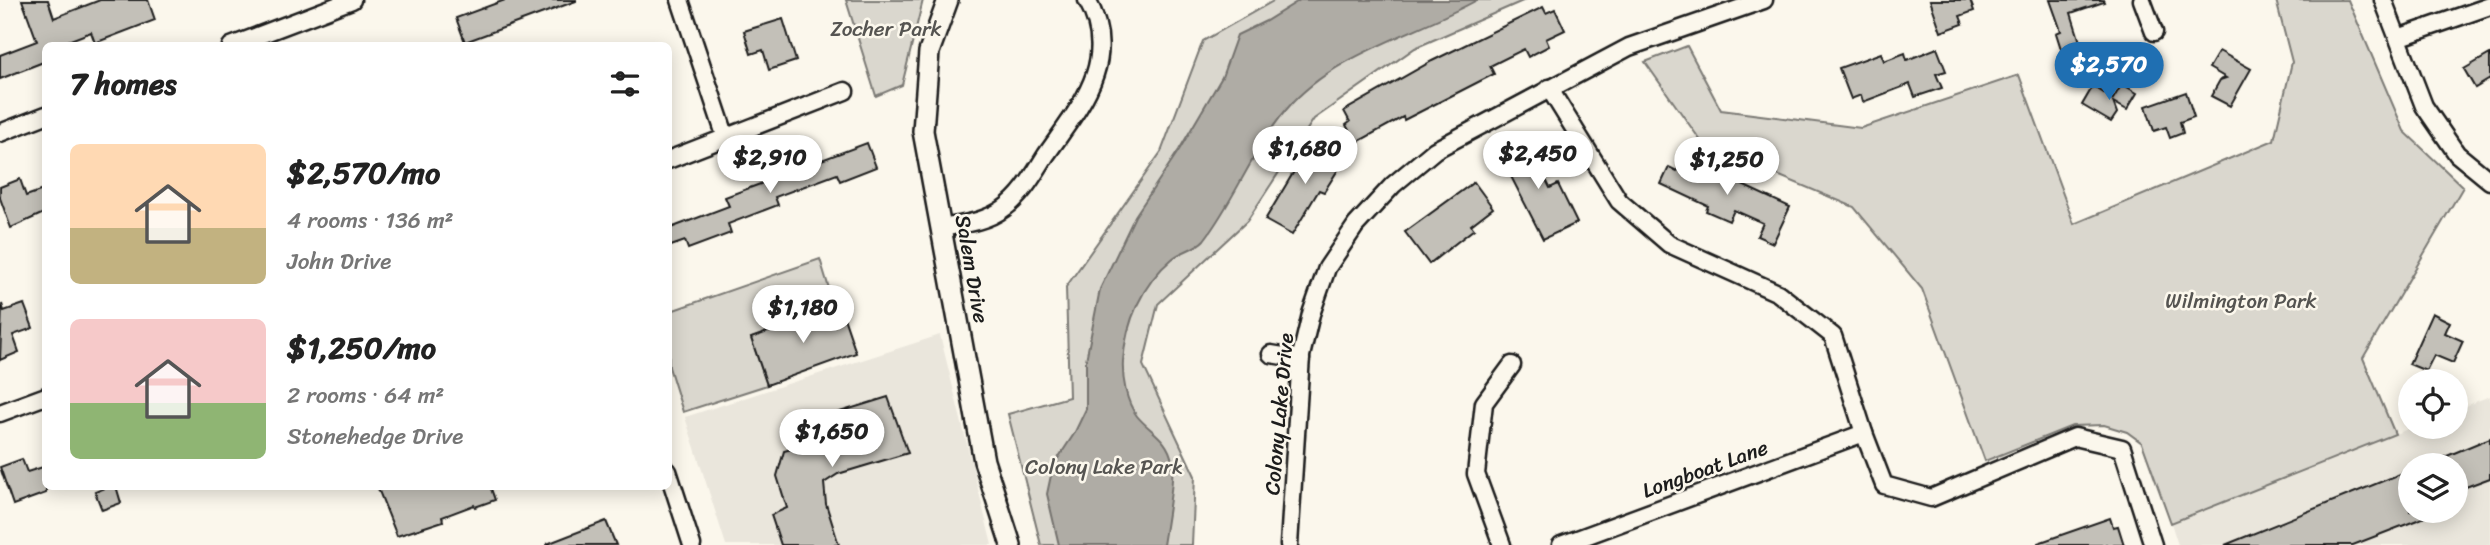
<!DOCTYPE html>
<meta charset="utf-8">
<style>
:root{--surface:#fff;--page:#f2f2f2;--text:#222;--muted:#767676;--accent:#1f6fb2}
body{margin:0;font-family:Sriracha,sans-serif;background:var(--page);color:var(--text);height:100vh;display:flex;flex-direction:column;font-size:26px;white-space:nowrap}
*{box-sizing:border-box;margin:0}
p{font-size:23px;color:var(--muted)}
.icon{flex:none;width:38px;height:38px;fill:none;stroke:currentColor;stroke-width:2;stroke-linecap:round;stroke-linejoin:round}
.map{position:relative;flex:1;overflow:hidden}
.sheet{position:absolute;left:42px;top:42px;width:630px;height:448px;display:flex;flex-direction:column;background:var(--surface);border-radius:10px;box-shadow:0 4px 18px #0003}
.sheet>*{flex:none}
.controls{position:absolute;left:2398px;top:369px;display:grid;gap:14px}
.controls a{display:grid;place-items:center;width:70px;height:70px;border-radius:50%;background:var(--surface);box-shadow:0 4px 18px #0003;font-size:35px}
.price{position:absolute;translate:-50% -60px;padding:0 16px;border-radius:24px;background:#fff;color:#222;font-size:23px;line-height:46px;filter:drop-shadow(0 2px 4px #0008)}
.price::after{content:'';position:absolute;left:50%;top:42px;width:21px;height:16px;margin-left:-10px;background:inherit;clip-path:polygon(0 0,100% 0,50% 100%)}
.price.current{background:var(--accent);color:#fff}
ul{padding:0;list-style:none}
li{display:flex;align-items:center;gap:21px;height:175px;padding:0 28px}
li span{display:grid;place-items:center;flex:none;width:196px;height:140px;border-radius:10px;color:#555}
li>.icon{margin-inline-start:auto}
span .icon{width:84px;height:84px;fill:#fffc;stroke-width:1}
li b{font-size:30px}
h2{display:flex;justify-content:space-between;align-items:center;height:84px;padding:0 28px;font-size:30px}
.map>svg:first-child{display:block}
.built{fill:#eae6dc;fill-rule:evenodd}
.green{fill:#dad7ce;stroke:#7b7a75;stroke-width:2}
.water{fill:#afaca5;stroke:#74726e;stroke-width:2}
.building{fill:#c3c0b8;stroke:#1c1c1c;stroke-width:2}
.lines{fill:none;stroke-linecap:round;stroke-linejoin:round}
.minor-casing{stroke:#1c1c1c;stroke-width:21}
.tertiary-casing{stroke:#1c1c1c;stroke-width:24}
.minor{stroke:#fbf7ec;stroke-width:16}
.tertiary{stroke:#fbf7ec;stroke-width:19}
.labels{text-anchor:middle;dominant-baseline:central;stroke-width:5;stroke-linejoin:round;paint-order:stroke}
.park-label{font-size:21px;fill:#555451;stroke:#fbf7ec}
.street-label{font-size:21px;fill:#1c1c1c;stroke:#fbf7ec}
</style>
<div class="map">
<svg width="2490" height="545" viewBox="0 0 2490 545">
<rect width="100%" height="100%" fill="#fbf7ec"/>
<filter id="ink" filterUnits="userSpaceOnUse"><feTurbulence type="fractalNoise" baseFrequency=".0143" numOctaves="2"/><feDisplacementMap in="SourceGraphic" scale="14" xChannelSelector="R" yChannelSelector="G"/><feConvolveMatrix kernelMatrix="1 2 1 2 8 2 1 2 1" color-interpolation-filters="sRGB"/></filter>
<g filter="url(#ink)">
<g class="built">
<polygon points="940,335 992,545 726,545 685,417"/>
<path d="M2490 396V545H2178L2171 523 2413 427H2455V410ZM2410 466H2455V511H2410Z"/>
</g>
<g class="green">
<polygon points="846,0 923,0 902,85 876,96"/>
<polygon points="1275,0 1525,0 1415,48 1314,119 1247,221 1158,304 1143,365 1195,476 1192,545 1041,545 1008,414 1069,397 1066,287 1161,152 1203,41"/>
<polygon points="2276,0 2348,0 2404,131 2463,187 2363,358 2395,434 2171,523 2142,443 2127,432 2104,425 2072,426 1985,461 1922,289 1854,207 1703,144 1645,62 1687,46 1721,110 1861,128 2019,75 2074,224 2274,140 2292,62"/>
<polygon points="820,259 835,308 751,338 767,385 683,412 669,367 668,312"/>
</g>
<path class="water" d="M1300 0H1477C1414 35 1334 53 1286 110 1253 149 1235 200 1204 240 1196 249 1181 251 1172 259 1142 284 1126 322 1123 361 1122 378 1126 402 1137 416 1150 432 1168 438 1172 461 1175 478 1166 525 1163 545H1059L1047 494 1053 466 1074 434 1086 409V360L1100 289 1135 216 1179 150 1222 77 1237 35 1266 21Z"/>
<g class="building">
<polygon points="22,0 48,0 54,18 100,0 148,0 155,20 95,43 91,32 55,46 46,46 46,61 0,79 0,55 37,41"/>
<polygon points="505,0 576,0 576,1 465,42 456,18"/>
<polygon points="1930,0 1970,0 1974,11 1960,16 1963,24 1941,32"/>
<polygon points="2050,0 2103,0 2104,2 2071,13 2081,45 2095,41 2101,61 2068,71 2056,33 2061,31"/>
<polygon points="1543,7 1546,13 1555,9 1565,30 1546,39 1549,46 1528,57 1524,49 1490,66 1494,74 1404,120 1403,117 1356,143 1346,125 1350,122 1344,111 1432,61"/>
<polygon points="783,19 796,61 769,70 763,50 751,54 744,31"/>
<polygon points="1937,48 1946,71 1936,74 1942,88 1915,97 1910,84 1863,102 1861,95 1851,99 1839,68 1881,53 1884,61 1905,53 1907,60"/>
<polygon points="2219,51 2251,69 2230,106 2211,96 2220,80 2226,78 2209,68"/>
<polygon points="2490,54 2490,79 2475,88 2464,69"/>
<polygon points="2122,84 2137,93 2127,110 2113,102 2117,113 2111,122 2082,105 2093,86 2113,99"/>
<polygon points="2186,92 2194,117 2180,122 2183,133 2170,138 2166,127 2154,131 2146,106"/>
<polygon points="1314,138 1346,157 1324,192 1319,190 1292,235 1265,220"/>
<polygon points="1532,139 1538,151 1533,153 1550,188 1558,184 1577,223 1543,239 1500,155"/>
<polygon points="867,143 876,167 840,181 837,174 775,197 778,205 728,224 731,233 688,249 685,241 668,247 668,229 729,206 725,197 779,177 777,172 818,157 819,161"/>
<polygon points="1684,158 1790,207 1773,243 1757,236 1763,223 1734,210 1729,221 1706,211 1708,206 1661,184 1669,167 1677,171"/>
<polygon points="20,179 26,196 46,189 46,212 11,228 0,198 0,187"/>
<polygon points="1474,182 1493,208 1471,225 1474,229 1429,264 1405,232"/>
<polygon points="2,304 4,311 24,304 33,328 13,335 19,352 0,360"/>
<polygon points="840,306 856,353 767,385 751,338"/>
<polygon points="2432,313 2450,322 2445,333 2463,341 2453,363 2434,355 2426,371 2409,364"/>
<polygon points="888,397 908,453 838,474 824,483 826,504 839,545 781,545 771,515 787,508 777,476 784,451 826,439 817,419"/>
<polygon points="2490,438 2490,478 2455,491 2455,466 2423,466"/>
<polygon points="22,459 27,472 46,466 46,493 13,505 0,467"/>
<polygon points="2410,470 2410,511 2438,512 2353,545 2225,545"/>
<polygon points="110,486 116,486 121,503 102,510 95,492"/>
<polygon points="377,486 490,486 495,500 475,507 474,505 442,517 443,521 397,536"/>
<polygon points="2110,518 2113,527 2118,526 2124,545 2038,545 2038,543"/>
<polygon points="606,521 616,545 547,545 547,544"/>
</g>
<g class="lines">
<g class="minor-casing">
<g id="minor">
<polyline points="680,0 726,138"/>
<polyline points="2142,0 2154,32"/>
<polyline points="2383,0 2424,106 2457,154 2490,181"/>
<polyline points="2398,38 2490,6"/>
<polyline points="231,46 352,0"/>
<polyline points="1549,88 1619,201 1669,244 1778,293 1833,336 1864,433 1884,485 1931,498 2075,437 2122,448 2153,545"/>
<polyline points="0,133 46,115"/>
<polyline points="668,160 845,91"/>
<path d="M942 228C963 224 985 222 1003 209 1022 196 1034 174 1046 155 1080 106 1121 61 1087 0"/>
<polyline points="1271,354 1301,359"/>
<polyline points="0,413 46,396"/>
<polyline points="668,471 692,545"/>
<polyline points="1289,545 1301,356 1311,314 1327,268 1356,225 1393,185 1435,150 1629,47 1764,0"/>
<polyline points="1502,545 1476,474 1484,403 1512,365"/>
<polyline points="1561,545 1864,433"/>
</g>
</g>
<g class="tertiary-casing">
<polyline id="tertiary" points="948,0 929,52 923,131 984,461 1011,545"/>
</g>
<use href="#minor" class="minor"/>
<use href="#tertiary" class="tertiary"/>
</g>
</g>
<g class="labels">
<g class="park-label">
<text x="886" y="29">Zocher Park</text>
<text x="2241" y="301">Wilmington Park</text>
<text x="1104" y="467">Colony Lake Park</text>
</g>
<g class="street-label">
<text transform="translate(972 269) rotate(80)">Salem Drive</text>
<text transform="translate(1279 414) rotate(-85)">Colony Lake Drive</text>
<text transform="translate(1705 469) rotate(-20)">Longboat Lane</text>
</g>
</g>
</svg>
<div class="controls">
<a><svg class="icon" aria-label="locate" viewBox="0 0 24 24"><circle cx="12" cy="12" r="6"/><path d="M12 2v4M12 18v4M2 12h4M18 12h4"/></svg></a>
<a><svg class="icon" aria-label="layers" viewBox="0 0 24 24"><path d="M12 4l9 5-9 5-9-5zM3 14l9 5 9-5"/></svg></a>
</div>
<b class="price current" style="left:2109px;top:102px">$2,570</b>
<b class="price" style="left:1305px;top:186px">$1,680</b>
<b class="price" style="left:1538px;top:191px">$2,450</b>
<b class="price" style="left:770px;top:195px">$2,910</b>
<b class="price" style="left:1727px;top:197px">$1,250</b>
<b class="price" style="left:803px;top:345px">$1,180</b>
<b class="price" style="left:832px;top:469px">$1,650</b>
<section class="sheet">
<h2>7 homes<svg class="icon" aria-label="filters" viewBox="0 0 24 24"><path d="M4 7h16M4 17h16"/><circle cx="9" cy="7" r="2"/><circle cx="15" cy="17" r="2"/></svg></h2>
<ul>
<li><span style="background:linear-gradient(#ffd9b3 60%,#c2b280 0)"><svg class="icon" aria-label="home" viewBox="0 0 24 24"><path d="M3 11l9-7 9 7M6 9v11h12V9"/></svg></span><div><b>$2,570/mo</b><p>4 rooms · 136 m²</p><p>John Drive</p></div></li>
<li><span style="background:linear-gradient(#f6c9c9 60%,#8fb573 0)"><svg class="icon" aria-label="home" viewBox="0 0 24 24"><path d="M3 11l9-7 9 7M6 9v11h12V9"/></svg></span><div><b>$1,250/mo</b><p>2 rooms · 64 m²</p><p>Stonehedge Drive</p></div></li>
</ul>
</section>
</div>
